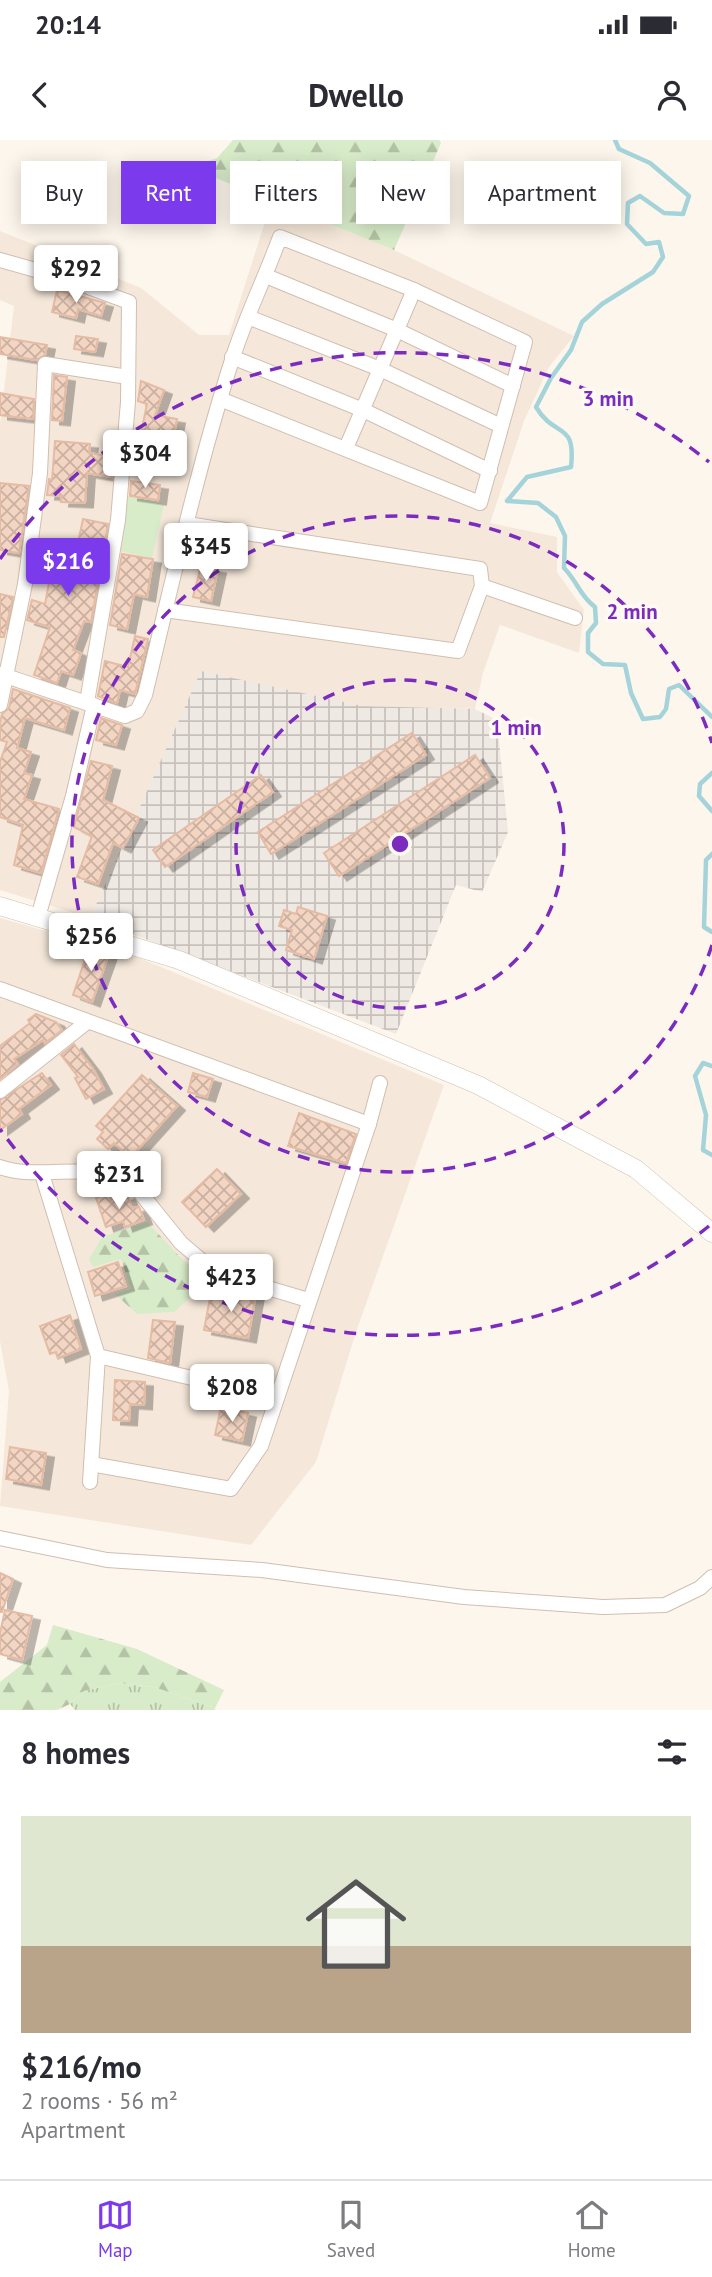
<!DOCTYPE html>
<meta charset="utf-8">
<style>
:root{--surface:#fff;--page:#f2f2f3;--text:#2b2b33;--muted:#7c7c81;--line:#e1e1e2;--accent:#7c3aed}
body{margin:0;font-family:"PT Sans",sans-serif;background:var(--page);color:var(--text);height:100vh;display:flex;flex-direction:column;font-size:26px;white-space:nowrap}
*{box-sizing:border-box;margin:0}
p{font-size:23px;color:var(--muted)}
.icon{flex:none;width:38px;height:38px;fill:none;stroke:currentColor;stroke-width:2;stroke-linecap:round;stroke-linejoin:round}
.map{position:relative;height:1570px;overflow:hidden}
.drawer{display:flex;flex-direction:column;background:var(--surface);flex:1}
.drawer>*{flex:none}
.hud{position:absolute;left:21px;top:21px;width:670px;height:63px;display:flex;gap:14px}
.price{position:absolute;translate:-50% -60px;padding:0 16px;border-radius:7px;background:#fff;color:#222;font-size:23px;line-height:46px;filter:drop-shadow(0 2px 4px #0008)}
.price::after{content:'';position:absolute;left:50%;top:42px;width:21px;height:16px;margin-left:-10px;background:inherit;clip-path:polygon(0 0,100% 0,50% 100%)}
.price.active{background:var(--accent);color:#fff}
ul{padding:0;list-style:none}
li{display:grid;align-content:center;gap:14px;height:371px;padding:0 21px}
li span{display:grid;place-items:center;height:217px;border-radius:0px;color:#555}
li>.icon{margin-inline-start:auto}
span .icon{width:126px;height:126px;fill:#fffc;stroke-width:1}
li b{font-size:30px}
h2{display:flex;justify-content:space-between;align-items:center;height:84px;padding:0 21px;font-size:30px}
.chip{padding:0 24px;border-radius:0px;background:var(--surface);box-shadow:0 4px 18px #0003;font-size:24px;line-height:63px}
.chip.active{background:var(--accent);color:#fff}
.status{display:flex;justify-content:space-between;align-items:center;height:49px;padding:0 35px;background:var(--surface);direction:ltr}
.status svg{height:19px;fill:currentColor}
header{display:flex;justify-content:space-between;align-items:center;height:91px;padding:0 21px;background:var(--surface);font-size:32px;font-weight:700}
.tabs{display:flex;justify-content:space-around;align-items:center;height:98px;border-top:2px solid var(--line);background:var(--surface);font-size:19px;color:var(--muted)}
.tabs a{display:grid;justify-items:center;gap:4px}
.tabs .active{color:var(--accent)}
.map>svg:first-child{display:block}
.residential{fill:#f5e8da}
.industrial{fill:url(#industrial-grid)}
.grass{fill:url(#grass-tufts)}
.forest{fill:url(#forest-firs)}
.pitch{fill:#d8ecc9}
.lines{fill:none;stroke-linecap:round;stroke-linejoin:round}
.stream{stroke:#a5d3da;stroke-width:4.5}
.building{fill:url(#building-cross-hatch);stroke:#e6bba3;stroke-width:2;filter:url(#shadow)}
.minor-casing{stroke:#d1beb0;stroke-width:16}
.tertiary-casing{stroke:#d1beb0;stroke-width:19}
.minor{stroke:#fff;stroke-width:14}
.tertiary{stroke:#fff;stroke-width:18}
.ring{fill:none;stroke:#7b2cbf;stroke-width:3.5;stroke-dasharray:12 9}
.centre{fill:#7b2cbf;stroke:#fffaf3;stroke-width:3.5}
.ring-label{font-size:21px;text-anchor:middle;font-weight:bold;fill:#7b2cbf;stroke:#fffaf3;stroke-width:7;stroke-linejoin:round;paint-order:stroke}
</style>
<div class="status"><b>20:14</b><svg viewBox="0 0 49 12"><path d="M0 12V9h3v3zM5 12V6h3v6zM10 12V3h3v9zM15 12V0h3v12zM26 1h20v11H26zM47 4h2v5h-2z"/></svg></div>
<header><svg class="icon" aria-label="back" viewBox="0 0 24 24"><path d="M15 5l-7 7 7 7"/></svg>Dwello<svg class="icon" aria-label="person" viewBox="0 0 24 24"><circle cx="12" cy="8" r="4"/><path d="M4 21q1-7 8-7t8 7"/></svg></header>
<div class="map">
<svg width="712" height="1570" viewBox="0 0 712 1570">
<defs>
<pattern id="industrial-grid" width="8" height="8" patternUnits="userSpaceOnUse" patternTransform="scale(1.75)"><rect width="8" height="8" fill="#efe9e4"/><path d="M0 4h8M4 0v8" fill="none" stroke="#c7c0bb"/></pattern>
<pattern id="grass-tufts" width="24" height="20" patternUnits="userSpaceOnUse" patternTransform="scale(1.75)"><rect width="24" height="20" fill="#d8ecc9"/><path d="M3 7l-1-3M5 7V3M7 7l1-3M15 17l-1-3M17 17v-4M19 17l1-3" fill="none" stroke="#b4c2a5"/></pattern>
<pattern id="forest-firs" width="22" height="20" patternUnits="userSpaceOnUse" patternTransform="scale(1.75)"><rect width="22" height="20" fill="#d8ecc9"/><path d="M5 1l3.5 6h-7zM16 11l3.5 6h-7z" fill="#b4c2a5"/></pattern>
<pattern id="building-cross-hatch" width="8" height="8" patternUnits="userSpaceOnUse" patternTransform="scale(1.75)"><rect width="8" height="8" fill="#f3d5c3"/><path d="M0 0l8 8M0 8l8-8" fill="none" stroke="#cab0a1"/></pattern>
<filter id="shadow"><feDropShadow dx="8" dy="4.5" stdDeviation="0" flood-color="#0004"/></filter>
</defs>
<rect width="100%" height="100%" fill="#fdf6ec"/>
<g class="residential">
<polygon points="272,60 394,110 574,196 549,227 524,281 490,383 557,397 557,432 584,470 579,513 500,485 483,533 475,569 363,566 201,532 90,778 0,750 0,284 14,166 0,160 0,91 141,148 199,195 229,195"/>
<polygon points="0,778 137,817 444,945 356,1192 316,1322 251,1405 0,1366 9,1251 0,1201"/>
</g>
<polygon class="industrial" points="201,531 363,566 475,569 497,580 508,692 482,752 456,745 396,894 90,778"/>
<polygon class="grass" points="118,1543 154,1547 215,1568 215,1570 75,1570 70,1564 84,1551"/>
<g class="forest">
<polygon points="233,0 439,0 441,3 394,110 189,27 217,18"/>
<polygon points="147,1082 183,1120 211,1139 174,1172 137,1174 115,1154 131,1149 121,1119 93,1127 89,1119 102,1097"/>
<polygon points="53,1485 137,1509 224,1550 215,1568 154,1547 118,1543 84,1551 70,1564 57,1570 0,1570 0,1542 47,1505"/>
</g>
<polygon class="pitch" points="127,356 164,364 152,418 115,410"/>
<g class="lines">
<g class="stream">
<path d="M615 0 619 9 650 23 689 56 683 74 664 73 640 56 628 63 627 84 646 104 659 102 663 117 653 132 602 164 582 182 571 210 551 238 536 267C555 299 576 280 571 327L527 337 507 361 538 363 556 377 565 396 564 428C578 442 579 455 595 467L596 483 588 493V512L603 524 625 525 631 553 643 579 660 577 666 569 669 549 679 545 712 577"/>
<polyline points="712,633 700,644 699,656 712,671"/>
<polyline points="712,714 706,720 704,787 712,792"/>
<polyline points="712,926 703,923 695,936 706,975 703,1010 712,1015"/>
</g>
</g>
<g class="building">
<polygon points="57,150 105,163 101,176 78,169 76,178 52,172"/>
<polygon points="76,196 98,199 95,212 74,209"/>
<polygon points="0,197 47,205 45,215 36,220 0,214"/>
<polygon points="54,235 67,237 62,281 52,280"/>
<polygon points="141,241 164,250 155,275 177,279 173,299 166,297 160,323 133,317 136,297 140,298 147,264 138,261"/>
<polygon points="0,253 34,259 33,279 0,275"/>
<polygon points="55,301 90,304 89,313 114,317 112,337 87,333 85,363 61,362 62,356 47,355 49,339 52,340"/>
<polygon points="131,341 160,345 158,360 130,356"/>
<polygon points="0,343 29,346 19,413 0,410"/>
<polygon points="83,379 108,384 91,482 84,481 73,510 81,513 73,535 61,531 57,543 34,535 50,487 27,480 32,460 45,464 52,427 39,425 40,402 77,407"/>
<polygon points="122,414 153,419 147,457 134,454 127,489 110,485"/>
<polygon points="201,426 218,429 211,461 193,457"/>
<polygon points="0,454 13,457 4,497 0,497"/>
<polygon points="135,496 148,499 135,554 120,550 117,563 98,556 105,521 128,527"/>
<polygon points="13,549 70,568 64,590 25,578 17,608 31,612 24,633 32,635 24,659 59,669 41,733 14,725 23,685 0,677 0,622 7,602 0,600 0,583 2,574 9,568"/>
<polygon points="101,578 122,585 116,605 96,600"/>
<polygon points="412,593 426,615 271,714 258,692"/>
<polygon points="475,615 490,638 339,736 324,713"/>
<polygon points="91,621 112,626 103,660 139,678 123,708 113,703 98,744 77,737 92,696 74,687"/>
<polygon points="261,635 273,652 165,727 153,710"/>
<polygon points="298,767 327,776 314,819 286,810 292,790 279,786 284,770 296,774"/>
<polygon points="90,805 110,811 92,862 73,855"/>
<polygon points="36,874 56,882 62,890 45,903 43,900 14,919 18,924 0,939 0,906 30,883 28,880"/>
<polygon points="74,904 93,929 104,949 86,959 75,938 78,937 61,915"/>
<polygon points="42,933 51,945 19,969 22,974 0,990 0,960"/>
<polygon points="193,933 213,939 207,957 188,952"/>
<polygon points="142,935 177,966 130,1018 114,1003 108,1009 97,999 103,992 96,986"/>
<polygon points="299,973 356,994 346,1023 288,1006"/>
<polygon points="217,1029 241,1054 206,1087 182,1062"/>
<polygon points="109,1053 111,1060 127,1055 132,1068 139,1067 144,1080 125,1087 123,1081 106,1087 96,1058"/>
<polygon points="118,1122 126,1146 95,1156 88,1132"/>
<polygon points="233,1148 256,1154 248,1198 204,1190 210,1158 231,1161"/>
<polygon points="70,1175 81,1209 58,1218 56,1212 50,1214 40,1186"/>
<polygon points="153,1180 175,1182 170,1223 148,1218"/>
<polygon points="115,1240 145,1242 144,1265 130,1264 129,1281 113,1280"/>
<polygon points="221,1267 248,1273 242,1301 215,1295"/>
<polygon points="10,1307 46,1313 41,1345 6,1339"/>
<polygon points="0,1433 13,1439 2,1472 0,1472"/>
<polygon points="5,1470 32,1476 22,1520 0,1514 0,1493"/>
</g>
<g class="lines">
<g class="minor-casing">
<g id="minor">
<polyline points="0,120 64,138 129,162 128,262 118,380 87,562"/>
<polyline points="266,136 397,190 513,246"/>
<polyline points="248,177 380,229 501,286"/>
<polyline points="232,217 363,270 490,331"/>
<polyline points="346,308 414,150"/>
<polyline points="482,446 575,478"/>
<polyline points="165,470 458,511 482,446 480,429 187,384"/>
<path d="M0 534 125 576 137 571 145 555C172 443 197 330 232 220 245 178 265 138 280 97L414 150 525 202 480 363 220 259"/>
<polyline points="0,565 25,444 40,333 45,224 128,237"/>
<polyline points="38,777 73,656 94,565"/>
<polyline points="0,849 369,984"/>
<polyline points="0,951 87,882"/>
<path d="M0 1027C43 1042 97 1018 134 1045L181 1103 215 1132 308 1160"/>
<polyline points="42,1034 98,1216 90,1342"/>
<polyline points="98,1216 277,1258"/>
<polyline points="91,1324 231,1349 261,1306 369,984 380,943"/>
<polyline points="0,1398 107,1420 262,1430 464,1457 603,1467 665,1465 700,1448 712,1437"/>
</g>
</g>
<g class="tertiary-casing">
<polyline id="tertiary" points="0,766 179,820 478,945 636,1029 712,1093"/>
</g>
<use href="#minor" class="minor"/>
<use href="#tertiary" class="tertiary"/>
</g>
<g class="ring">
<circle cx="400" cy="704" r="164"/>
<path d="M712 805A328 328 0 1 1 712 603"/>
<path d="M709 1086A491 491 0 0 1 0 989M0 419A491 491 0 0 1 709 322"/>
</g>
<circle cx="400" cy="704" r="10" class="centre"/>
<g class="ring-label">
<text x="608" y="266">3 min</text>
<text x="632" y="479">2 min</text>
<text x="516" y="595">1 min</text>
</g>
</svg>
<b class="price" style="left:76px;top:165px">$292</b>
<b class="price" style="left:145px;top:350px">$304</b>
<b class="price" style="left:206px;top:443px">$345</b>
<b class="price active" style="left:68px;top:458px">$216</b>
<b class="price" style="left:91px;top:833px">$256</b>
<b class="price" style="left:119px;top:1071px">$231</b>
<b class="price" style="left:231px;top:1174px">$423</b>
<b class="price" style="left:232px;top:1284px">$208</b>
<div class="hud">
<a class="chip">Buy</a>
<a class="chip active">Rent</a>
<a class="chip">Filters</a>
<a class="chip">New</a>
<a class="chip">Apartment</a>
</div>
</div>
<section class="drawer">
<h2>8 homes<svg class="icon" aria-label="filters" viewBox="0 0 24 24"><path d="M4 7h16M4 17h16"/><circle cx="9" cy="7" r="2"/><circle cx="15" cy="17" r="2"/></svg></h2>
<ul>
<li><span style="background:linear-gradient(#dfe7d0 60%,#b9a48a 0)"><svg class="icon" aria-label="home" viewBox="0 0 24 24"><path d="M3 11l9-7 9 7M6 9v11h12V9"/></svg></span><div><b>$216/mo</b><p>2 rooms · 56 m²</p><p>Apartment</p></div></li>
</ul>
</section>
<nav class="tabs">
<a class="active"><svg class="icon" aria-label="map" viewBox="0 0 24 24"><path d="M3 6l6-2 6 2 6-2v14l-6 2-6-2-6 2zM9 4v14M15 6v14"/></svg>Map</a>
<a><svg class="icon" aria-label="saved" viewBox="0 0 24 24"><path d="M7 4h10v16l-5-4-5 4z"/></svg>Saved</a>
<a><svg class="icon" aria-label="home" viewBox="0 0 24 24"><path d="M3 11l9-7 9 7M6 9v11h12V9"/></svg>Home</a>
</nav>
